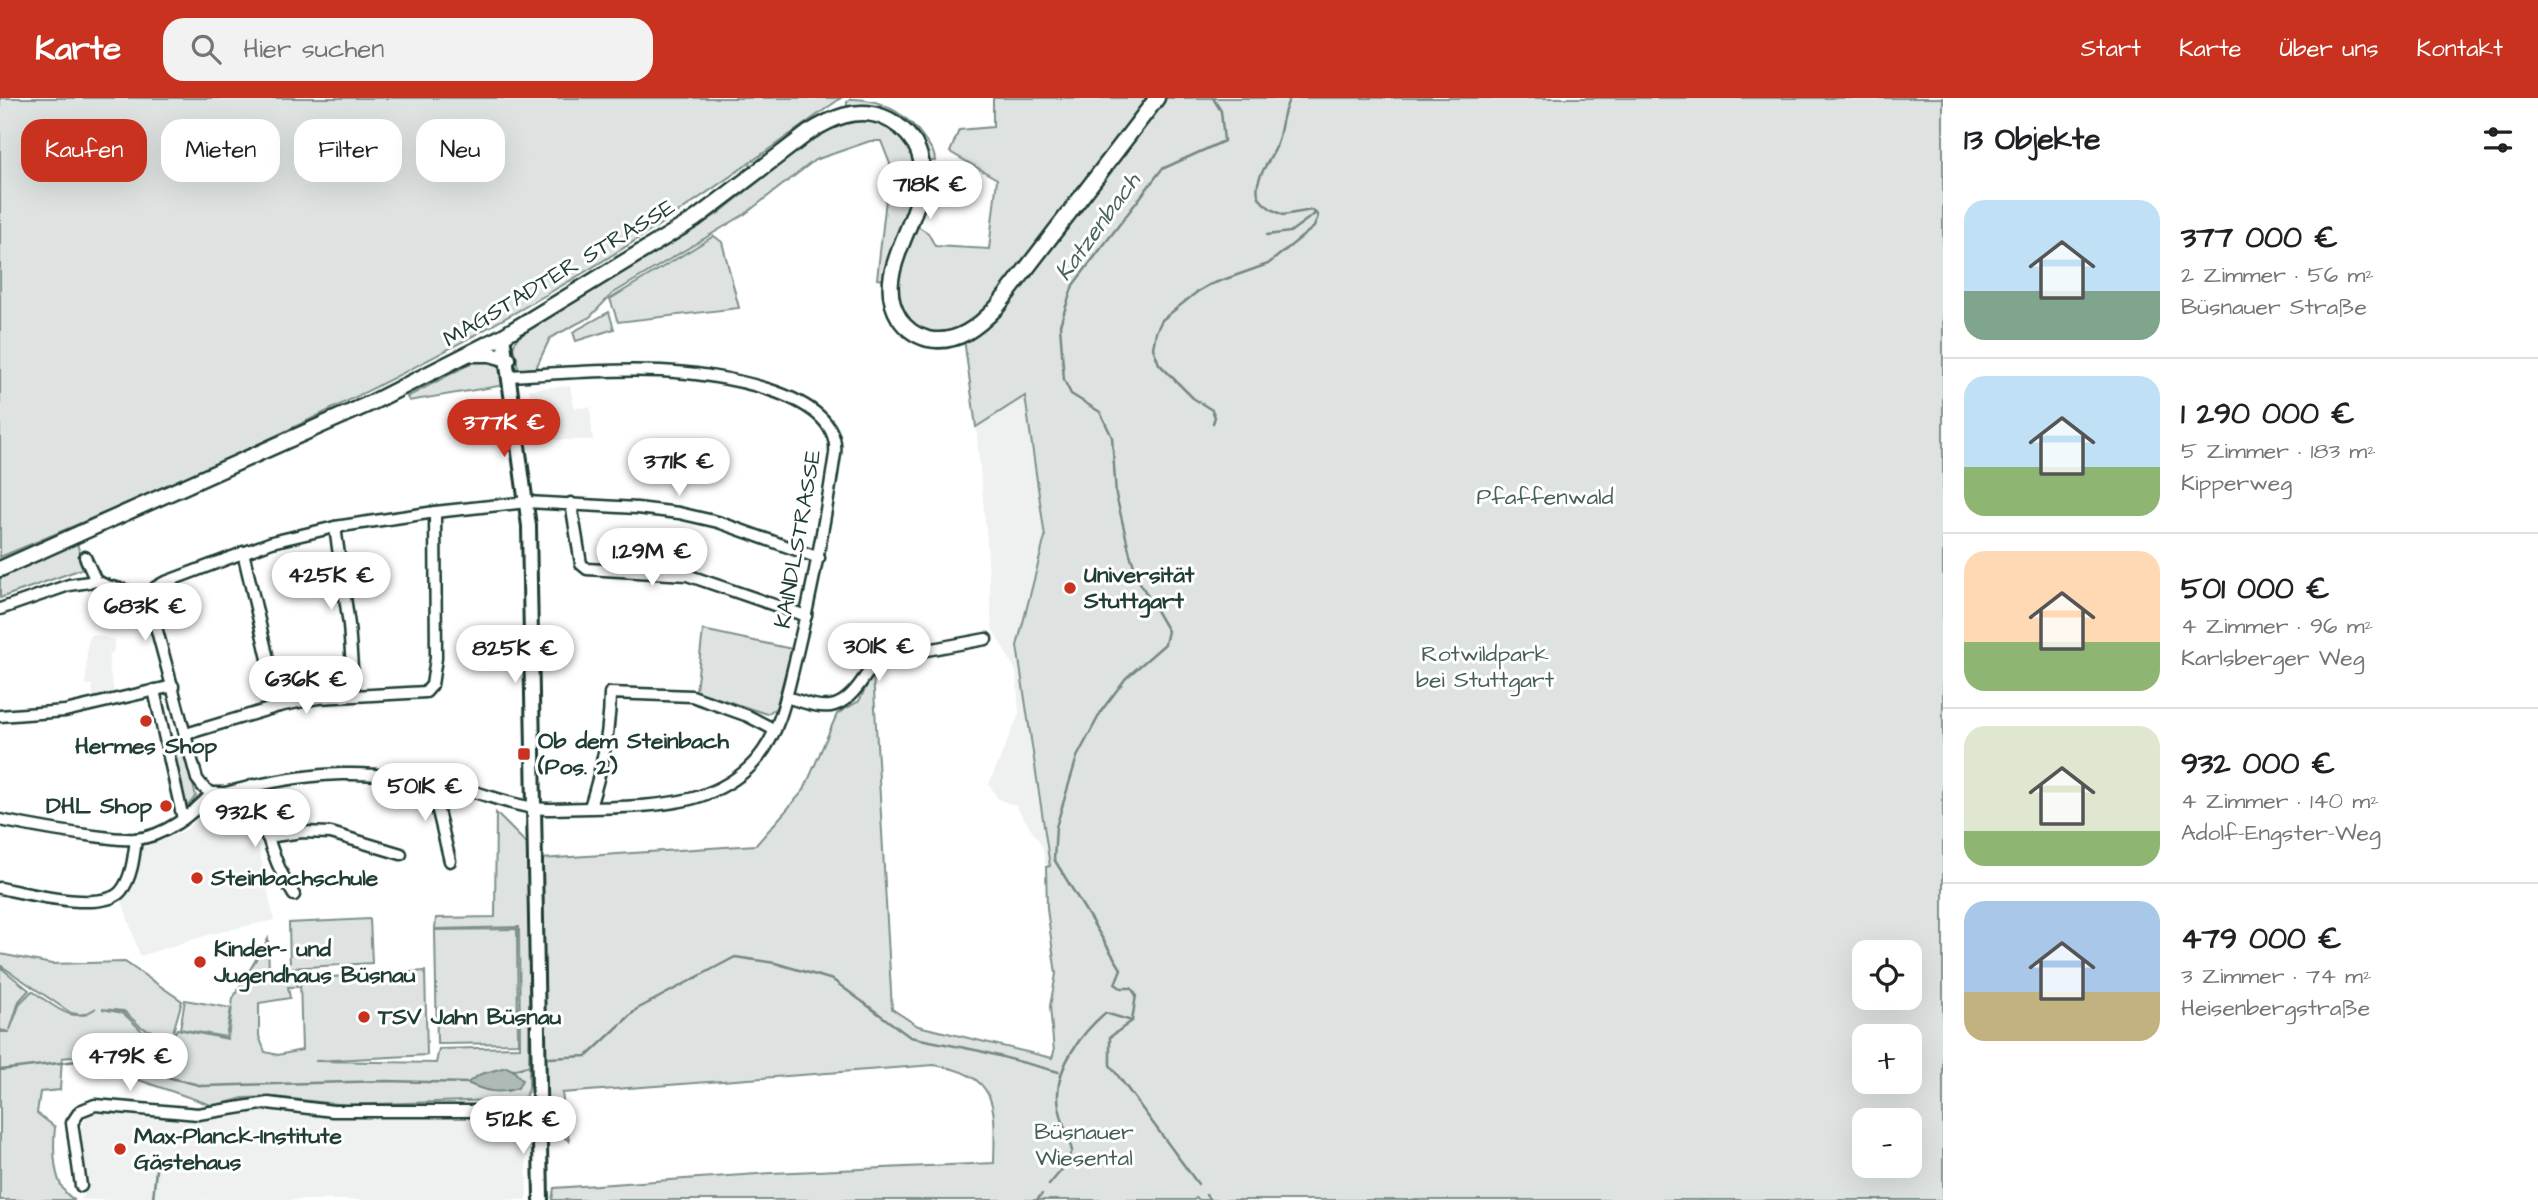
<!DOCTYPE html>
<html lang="de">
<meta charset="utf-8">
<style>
:root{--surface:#fff;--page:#f2f2f2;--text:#202124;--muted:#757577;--line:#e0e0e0;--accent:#c8321e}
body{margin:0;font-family:"Architects Daughter",sans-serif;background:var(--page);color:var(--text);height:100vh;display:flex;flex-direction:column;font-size:26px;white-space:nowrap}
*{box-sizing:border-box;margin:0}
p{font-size:23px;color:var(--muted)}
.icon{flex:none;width:38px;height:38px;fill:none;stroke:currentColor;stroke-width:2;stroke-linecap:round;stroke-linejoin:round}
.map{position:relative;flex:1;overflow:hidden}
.panel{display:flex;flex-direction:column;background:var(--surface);width:595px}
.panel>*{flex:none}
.top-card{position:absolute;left:21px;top:21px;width:665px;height:63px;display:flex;gap:14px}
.fabs{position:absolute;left:1852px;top:842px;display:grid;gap:14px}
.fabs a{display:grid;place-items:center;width:70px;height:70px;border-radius:14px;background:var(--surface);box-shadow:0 7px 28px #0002;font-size:35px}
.price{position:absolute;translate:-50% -60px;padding:0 16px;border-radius:24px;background:#fff;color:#222;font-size:23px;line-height:46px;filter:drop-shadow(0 2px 4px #0008)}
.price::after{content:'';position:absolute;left:50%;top:42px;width:21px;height:16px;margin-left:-10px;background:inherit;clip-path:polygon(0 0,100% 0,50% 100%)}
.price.selected{background:var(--accent);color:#fff}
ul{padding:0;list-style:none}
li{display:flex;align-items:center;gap:21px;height:175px;padding:0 21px}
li+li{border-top:2px solid var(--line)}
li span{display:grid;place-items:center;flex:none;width:196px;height:140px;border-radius:21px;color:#555}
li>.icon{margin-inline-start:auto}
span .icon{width:84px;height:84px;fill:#fffc;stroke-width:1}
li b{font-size:30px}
h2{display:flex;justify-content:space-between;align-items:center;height:84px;padding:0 21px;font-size:30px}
.tag{padding:0 24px;border-radius:21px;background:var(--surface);box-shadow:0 7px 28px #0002;font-size:24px;line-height:63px}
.tag.selected{background:var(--accent);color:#fff}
header{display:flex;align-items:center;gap:42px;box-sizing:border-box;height:98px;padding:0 35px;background:var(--accent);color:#fff}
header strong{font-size:33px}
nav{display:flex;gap:38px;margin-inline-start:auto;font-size:24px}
.search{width:490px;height:63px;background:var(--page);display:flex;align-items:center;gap:18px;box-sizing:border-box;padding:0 24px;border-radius:21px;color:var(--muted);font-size:26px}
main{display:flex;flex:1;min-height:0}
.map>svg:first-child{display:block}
.built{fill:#eef1f0}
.green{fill:#dee3e2;stroke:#7e908b;stroke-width:2;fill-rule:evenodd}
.water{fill:#afbab7;stroke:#758883;stroke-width:2}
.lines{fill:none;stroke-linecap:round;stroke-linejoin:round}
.stream{stroke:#758883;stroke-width:2.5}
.minor-casing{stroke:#1f3d34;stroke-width:15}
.tertiary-casing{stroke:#1f3d34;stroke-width:18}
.secondary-casing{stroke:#1f3d34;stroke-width:19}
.minor{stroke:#fff;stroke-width:10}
.tertiary{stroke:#fff;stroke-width:12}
.secondary{stroke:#fff;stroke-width:14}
.poi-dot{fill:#c8321e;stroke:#fff;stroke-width:2.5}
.labels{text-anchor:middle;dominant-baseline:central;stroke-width:6;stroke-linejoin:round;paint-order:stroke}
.street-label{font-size:23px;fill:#1f3d34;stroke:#fff}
.park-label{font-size:23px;fill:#455e57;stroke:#fff}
.poi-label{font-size:23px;font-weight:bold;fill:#1f3d34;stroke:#fff;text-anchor:start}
.water-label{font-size:24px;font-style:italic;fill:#4a625b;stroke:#fff}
</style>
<header>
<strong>Karte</strong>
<div class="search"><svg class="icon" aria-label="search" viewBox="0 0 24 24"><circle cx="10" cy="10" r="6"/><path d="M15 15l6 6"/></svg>Hier suchen</div>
<nav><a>Start</a><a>Karte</a><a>Über uns</a><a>Kontakt</a></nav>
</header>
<main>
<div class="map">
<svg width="1943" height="1102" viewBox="0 0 1943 1102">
<rect width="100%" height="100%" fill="#fff"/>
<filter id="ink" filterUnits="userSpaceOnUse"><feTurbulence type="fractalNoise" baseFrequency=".0143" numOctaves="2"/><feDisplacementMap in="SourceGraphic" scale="14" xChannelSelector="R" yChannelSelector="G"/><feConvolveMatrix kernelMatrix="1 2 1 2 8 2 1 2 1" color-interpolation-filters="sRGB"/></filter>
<g filter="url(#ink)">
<g class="built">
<polygon points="1086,258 1091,758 1046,769 1042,748 1016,708 998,701 989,686 1019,616 1016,573 992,530 987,445 976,329"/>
<polygon points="570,288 574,310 590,309 593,342 555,342 553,334 534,336 529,291"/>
<polygon points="91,536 115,542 113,555 109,556 109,569 114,594 93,600 92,587 86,587 87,548"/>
<polygon points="248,700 274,822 211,836 140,858 122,803 141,750 181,735 205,716 226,709 230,703"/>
<polygon points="101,1012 132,1013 214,1021 243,1013 274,1012 347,1020 477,1020 517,1025 526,1030 527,1102 80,1102 84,1097 78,1051 80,1032 88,1016"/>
</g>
<g class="green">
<path d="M0 0H841C748 66 655 134 556 191 379 295 190 380 0 459Z"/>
<path d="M993 0H1151L993 206C983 214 971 227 959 232 929 244 894 222 897 189 898 167 908 147 916 127L928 135 935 148 989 151 997 81 950 54 959 32 993 29Z"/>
<path d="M1165 0H1943V1102H1200L1196 1100 1194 1102H552L554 1090 772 1075 994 1065C995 1011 1001 977 934 967L562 995 569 1043 546 1024 541 761 756 747 804 692 837 616 859 603 873 575 892 911 918 928 1052 960 1054 954 1050 908 1056 876 1047 811 1046 769 1050 768 1017 548 1045 439 1025 298 976 329 964 241 1004 211ZM1864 854H1909V900H1864ZM1864 938H1909V984H1864ZM1864 1022H1909V1068H1864Z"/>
<path d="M851 1C882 0 910 18 926 43 931 50 935 55 935 63H928L921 44 847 10V4Z"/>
<path d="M870 22C949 43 902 131 886 182L877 181 890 66 881 43H870L815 62 745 116 612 196 590 219 550 240 536 270 523 273 518 269 513 250 517 240 719 115 818 36 846 23Z"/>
<polygon points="714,138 722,144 739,210 618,224 610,201"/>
<polygon points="609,214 614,231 576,243 573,234"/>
<polygon points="481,260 498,264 505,287 409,303 407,299"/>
<polygon points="77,445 84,470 0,500 0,480"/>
<polygon points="703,532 792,551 776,610 767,616 696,593"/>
<polygon points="177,653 184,655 196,698 187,709 183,707 172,660"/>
<path d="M496 715 530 749 529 990 524 1001 347 1007 274 999 243 1000 214 1008 136 981 100 956 62 960 60 992 40 994 37 1015 55 1029C53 1050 52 1091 75 1102H0V934H10L0 932V869L29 892 19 903 10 932 20 905 32 893C54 907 72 928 96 910L84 917 71 915 0 867V856L52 866 125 864 182 903 171 941 141 929 124 913 102 911 123 915 142 933 171 943 177 931 228 941 233 900 268 841 269 876H288L298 889H288L290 900 259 905V938L265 954 278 957 302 952 300 881 425 873 427 957 315 963 436 965 439 951 520 949 519 829 435 831 436 820 495 819Z"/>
<polygon points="370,821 372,865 290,870 289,825"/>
<polygon points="517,831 518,945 437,946 435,832"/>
<polygon points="185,902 231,910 226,939 180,931"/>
</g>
<path class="water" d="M506 969 513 972 522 982 518 990C498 997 485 993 467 985L481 976Z"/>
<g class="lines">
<g class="stream">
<polyline points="1267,137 1290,134 1316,115"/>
<path d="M1213 325 1215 319 1212 312 1193 300 1159 266 1153 250 1156 234 1162 222 1197 194 1209 187 1268 166 1314 129 1318 118 1312 112 1283 117C1274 113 1260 106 1258 96 1254 80 1271 62 1276 49 1282 33 1281 16 1290 0"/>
<polyline points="1132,923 1110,939 1110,967 1198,1086"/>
<polyline points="549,960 587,958 637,911 735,859 775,865 833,882 910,939 980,953 1059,974"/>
<polyline points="0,972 94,961 203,988 387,983 467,985"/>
<polyline points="513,972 528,968"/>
<path d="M1049 1087 1064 1069 1072 1053C1068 1036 1058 1016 1058 999 1057 967 1082 935 1105 915L1132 923 1136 897 1131 890H1121L1115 886 1121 871 1054 761 1056 729 1077 659 1102 612 1126 580 1165 546 1168 533 1139 483 1130 456 1116 397 1112 339 1100 314 1071 296 1064 282 1060 227 1073 187 1162 71 1224 43 1221 13 1213 0"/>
<polyline points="1206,1097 1210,1102"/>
<polyline points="153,1101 157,1062"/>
<polyline points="1037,1102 1042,1096"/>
</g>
<g class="minor-casing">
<g id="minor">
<polyline points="571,405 581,466 587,471 687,477 806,518"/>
<polyline points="335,429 349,527 354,597"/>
<polyline points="243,454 279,608"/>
<polyline points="85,459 96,483"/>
<polyline points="150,498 156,489 163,485 272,444 335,429 435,414 527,404 637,410 679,415 718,424 819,460"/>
<polyline points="150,498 152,514 197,681 204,690 212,695"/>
<polyline points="0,511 69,487 96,483 108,488 150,498"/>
<polyline points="154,592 183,721"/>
<path d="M786 599C822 610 838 618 862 583 869 573 874 566 884 560L986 541"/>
<polyline points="0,618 65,613 173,588"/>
<polyline points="186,636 279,608 318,600 426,594 432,587 436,560 435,414"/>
<polyline points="434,684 433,692 450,763"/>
<path d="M253 687C264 725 272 764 294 797"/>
<path d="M590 709C602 671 610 635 610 595L692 598 748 618 775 632"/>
<path d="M0 722C34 729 68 735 102 739 112 740 124 742 135 741 164 739 193 716 212 695H225C312 672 371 669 458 690 488 696 516 710 547 711 592 709 665 712 706 696 725 689 745 676 758 660 782 631 788 590 797 555 813 489 825 423 835 356 842 292 707 275 661 273 611 271 560 275 510 278"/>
<polyline points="267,739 302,734 331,735 401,756"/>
<path d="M0 790C25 795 103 815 121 793 132 780 134 757 136 741"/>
<polyline points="81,1088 72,1025 80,1013 95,1007 198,1016 268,1005 333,1013 539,1013"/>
</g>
</g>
<g class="tertiary-casing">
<polyline id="tertiary" points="503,238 529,428 541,1102"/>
</g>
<g class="secondary-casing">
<g id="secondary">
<polyline points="474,256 490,256 508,261"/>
<path d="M0 471 371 305 503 238 695 121 808 35C830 21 857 8 883 19 896 24 907 34 915 46 947 105 865 165 899 220 905 230 916 238 928 241 957 247 979 228 997 209L1157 0"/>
</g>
</g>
<use href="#minor" class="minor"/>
<use href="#tertiary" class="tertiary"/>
<use href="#secondary" class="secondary"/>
</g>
</g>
<g class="poi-dot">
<circle cx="1070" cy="490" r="7"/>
<circle cx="146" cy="623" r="7"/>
<rect x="517" y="649" width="14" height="14" rx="3.5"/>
<circle cx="166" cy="708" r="7"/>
<circle cx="197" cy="780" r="7"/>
<circle cx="200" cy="864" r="7"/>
<circle cx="364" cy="919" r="7"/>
<circle cx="120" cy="1051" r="7"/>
</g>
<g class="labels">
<g class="street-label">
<text transform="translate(559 175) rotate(-31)">MAGSTADTER STRASSE</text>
<text transform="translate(798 441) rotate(-80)">KAINDLSTRASSE</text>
</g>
<g class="park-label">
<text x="1545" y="399">Pfaffenwald</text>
<text x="1485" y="556">Rotwildpark<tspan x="1485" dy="26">bei Stuttgart</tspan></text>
<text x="1084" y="1034">Büsnauer<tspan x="1084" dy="26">Wiesental</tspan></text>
</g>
<g class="poi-label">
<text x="1084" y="477">Universität<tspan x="1084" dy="26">Stuttgart</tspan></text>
<text x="538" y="643">Ob dem Steinbach<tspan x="538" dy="26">(Pos. 2)</tspan></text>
<text x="146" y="648" text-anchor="middle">Hermes Shop</text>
<text x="152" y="708" text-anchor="end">DHL Shop</text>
<text x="211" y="780">Steinbachschule</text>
<text x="214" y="851">Kinder- und<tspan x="214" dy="26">Jugendhaus Büsnau</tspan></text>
<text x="378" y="919">TSV Jahn Büsnau</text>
<text x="134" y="1038">Max-Planck-Institute<tspan x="134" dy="26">Gästehaus</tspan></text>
</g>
<g class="water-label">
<text transform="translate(1098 129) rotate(-54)">Katzenbach</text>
</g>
</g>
</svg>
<div class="fabs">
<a><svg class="icon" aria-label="locate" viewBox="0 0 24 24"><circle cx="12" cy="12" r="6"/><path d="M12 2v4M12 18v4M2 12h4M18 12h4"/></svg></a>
<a>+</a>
<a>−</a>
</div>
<b class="price" style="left:930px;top:123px">718K €</b>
<b class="price selected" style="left:504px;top:361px">377K €</b>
<b class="price" style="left:679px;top:400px">371K €</b>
<b class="price" style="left:652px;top:490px">1.29M €</b>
<b class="price" style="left:331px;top:514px">425K €</b>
<b class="price" style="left:145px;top:545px">683K €</b>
<b class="price" style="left:879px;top:585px">301K €</b>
<b class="price" style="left:515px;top:587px">825K €</b>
<b class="price" style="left:306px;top:618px">636K €</b>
<b class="price" style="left:425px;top:725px">501K €</b>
<b class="price" style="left:255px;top:751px">932K €</b>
<b class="price" style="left:130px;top:995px">479K €</b>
<b class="price" style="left:523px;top:1058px">512K €</b>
<div class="top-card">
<a class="tag selected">Kaufen</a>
<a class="tag">Mieten</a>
<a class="tag">Filter</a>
<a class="tag">Neu</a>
</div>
</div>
<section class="panel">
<h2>13 Objekte<svg class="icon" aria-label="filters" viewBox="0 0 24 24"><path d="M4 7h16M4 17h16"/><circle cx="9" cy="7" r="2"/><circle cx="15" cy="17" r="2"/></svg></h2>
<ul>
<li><span style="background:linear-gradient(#bfe0f5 65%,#7fa58c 0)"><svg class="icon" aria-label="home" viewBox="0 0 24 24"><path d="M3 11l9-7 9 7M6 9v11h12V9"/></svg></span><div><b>377 000 €</b><p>2 Zimmer · 56 m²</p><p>Büsnauer Straße</p></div></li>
<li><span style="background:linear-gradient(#bfe0f5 65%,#8fb573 0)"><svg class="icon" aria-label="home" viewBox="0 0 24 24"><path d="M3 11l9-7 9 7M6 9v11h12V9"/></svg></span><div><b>1 290 000 €</b><p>5 Zimmer · 183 m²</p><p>Kipperweg</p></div></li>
<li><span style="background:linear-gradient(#ffd9b3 65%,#8fb573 0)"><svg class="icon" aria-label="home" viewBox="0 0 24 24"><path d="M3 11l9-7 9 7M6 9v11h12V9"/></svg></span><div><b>501 000 €</b><p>4 Zimmer · 96 m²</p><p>Karlsberger Weg</p></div></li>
<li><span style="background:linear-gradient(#dfe7d0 75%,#8fb573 0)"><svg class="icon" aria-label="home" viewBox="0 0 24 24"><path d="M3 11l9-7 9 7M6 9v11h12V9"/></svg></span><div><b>932 000 €</b><p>4 Zimmer · 140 m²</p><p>Adolf-Engster-Weg</p></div></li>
<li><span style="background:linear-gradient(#a9c7e8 65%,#c2b280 0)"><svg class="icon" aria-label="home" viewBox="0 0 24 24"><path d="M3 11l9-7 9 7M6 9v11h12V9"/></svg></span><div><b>479 000 €</b><p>3 Zimmer · 74 m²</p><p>Heisenbergstraße</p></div></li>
</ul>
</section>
</main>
